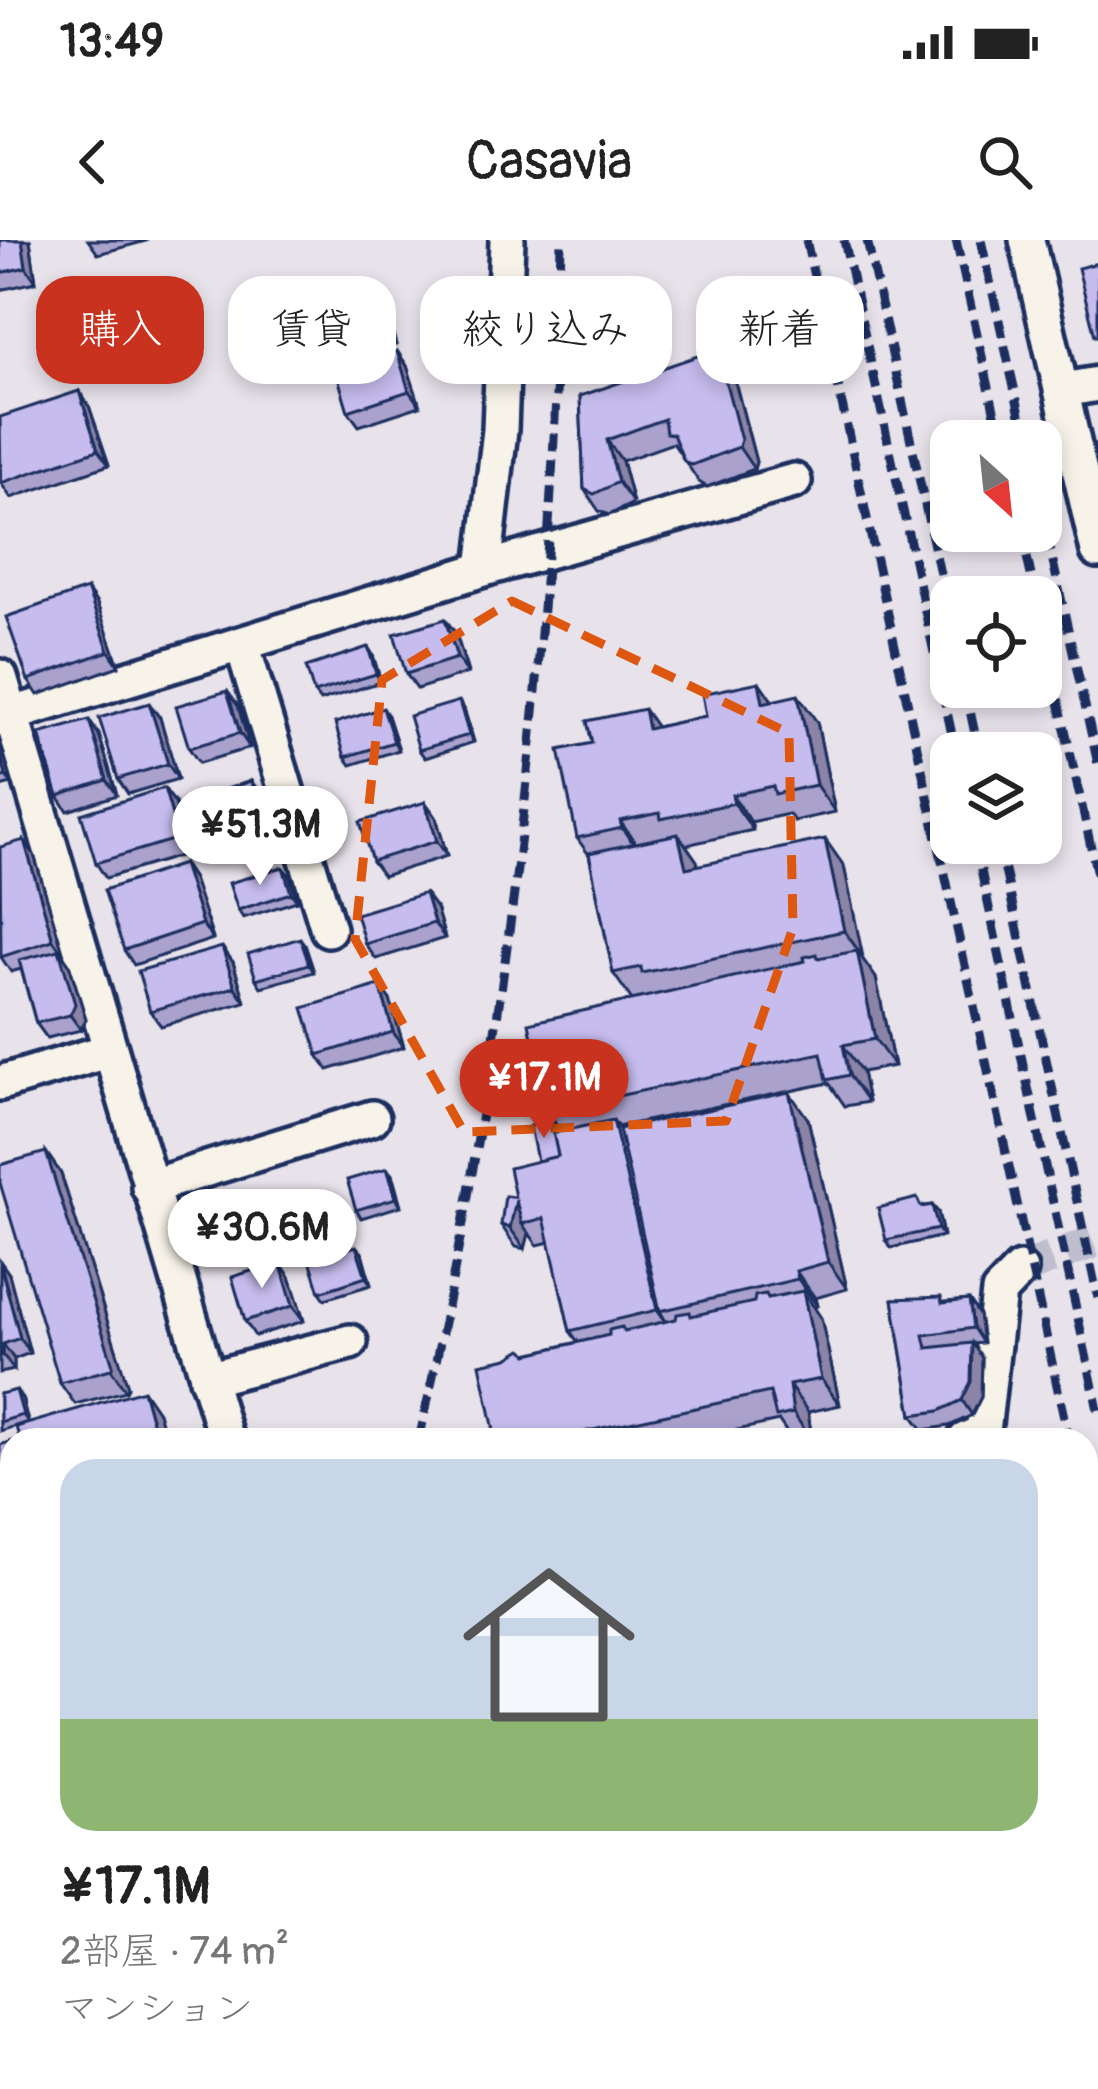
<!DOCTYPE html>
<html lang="ja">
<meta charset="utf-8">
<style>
:root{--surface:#fff;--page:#f6f6f6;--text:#222;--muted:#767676;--accent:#c8321e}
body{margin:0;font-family:Pangolin,"Klee One",sans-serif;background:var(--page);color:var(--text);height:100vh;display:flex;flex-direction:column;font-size:45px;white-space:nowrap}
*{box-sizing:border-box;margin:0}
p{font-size:39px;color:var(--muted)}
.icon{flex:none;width:66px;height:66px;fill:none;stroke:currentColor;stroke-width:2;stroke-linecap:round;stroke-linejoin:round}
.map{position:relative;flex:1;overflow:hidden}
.drawer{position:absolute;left:0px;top:1188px;width:1098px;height:663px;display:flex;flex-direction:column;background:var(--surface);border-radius:36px 36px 0 0;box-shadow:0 6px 18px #0003}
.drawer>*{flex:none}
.banner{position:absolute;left:36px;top:36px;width:1026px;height:108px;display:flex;gap:24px}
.needle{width:78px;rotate:153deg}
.fabs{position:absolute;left:930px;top:180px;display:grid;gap:24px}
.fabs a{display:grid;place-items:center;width:132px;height:132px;border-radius:24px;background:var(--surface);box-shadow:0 6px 18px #0003;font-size:60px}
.price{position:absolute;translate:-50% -102px;padding:0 27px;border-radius:42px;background:#fff;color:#222;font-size:39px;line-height:78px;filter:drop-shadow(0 3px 6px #0008)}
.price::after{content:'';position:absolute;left:50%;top:72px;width:36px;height:27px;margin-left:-18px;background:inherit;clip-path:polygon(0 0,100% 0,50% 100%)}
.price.on{background:var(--accent);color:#fff}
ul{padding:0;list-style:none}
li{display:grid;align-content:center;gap:24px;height:636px;padding:0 60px}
li span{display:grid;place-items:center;height:372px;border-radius:36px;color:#555}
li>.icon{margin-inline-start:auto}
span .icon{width:216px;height:216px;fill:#fffc;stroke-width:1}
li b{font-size:51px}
.chip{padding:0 42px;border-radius:36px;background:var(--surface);box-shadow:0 6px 18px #0003;font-size:42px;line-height:108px}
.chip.on{background:var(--accent);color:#fff}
.status{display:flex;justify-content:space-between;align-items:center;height:84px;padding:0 60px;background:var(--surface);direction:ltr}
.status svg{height:33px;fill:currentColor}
header{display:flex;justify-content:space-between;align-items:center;height:156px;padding:0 60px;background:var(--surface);font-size:54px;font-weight:600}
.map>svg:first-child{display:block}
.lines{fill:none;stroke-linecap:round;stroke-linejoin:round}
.street-tunnel{stroke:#bfbece;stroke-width:33;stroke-dasharray:33 16;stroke-linecap:butt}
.street-casing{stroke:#1b2f5e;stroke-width:42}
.street{stroke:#f7f3e8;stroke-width:33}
.rail{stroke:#1b2f5e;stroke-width:9;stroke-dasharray:18 9;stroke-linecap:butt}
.wall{fill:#aaa2cd;stroke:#1b2f5e;stroke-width:3}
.shaded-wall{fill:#8b84a7;stroke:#1b2f5e;stroke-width:3}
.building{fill:#c6bcee;stroke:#1b2f5e;stroke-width:3}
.marked{fill:none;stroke:#de5710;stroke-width:9;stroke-dasharray:24 15;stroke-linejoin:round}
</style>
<div class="status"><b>13:49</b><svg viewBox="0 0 49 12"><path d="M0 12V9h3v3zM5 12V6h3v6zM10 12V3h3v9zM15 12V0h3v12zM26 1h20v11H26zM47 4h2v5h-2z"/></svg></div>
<header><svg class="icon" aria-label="back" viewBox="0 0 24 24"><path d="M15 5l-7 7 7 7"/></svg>Casavia<svg class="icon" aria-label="search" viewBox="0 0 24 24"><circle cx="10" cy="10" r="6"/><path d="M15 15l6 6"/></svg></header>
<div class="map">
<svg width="1098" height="1849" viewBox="0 0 1098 1849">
<rect width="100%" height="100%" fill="#e8e2ea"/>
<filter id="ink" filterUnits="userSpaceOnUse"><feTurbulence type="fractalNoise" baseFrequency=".00833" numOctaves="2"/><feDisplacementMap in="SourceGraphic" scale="24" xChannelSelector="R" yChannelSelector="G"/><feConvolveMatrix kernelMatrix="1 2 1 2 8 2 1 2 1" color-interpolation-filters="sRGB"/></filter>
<g filter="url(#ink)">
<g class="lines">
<g class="street-tunnel">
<polyline points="1020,1030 1093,1002"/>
<polyline points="1086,1455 1098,1452"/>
</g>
<g class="street-casing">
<g id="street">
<polyline points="1027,0 1098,311"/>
<polyline points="1063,150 1098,144"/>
<polyline points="484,329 500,190 507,0"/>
<polyline points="242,404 328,689"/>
<polyline points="0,437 226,1200"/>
<polyline points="0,478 484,329 794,241"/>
<polyline points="0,843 108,811"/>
<polyline points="149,947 372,878"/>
<polyline points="207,1139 350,1102"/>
<polyline points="965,1200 983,1192 999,1052 1020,1030"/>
<polyline points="0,1596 12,1592"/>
<polyline points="1086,1618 1098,1675"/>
<polyline points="1086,1819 1098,1816"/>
<polyline points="708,1839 711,1849"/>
<polyline points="452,1849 482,1839"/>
<polyline points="754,1849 758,1839"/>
<polyline points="989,1849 1022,1839"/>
</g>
</g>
<use href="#street" class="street"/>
<g class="rail">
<polyline points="806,0 1069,1200"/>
<polyline points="844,0 956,513"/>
<polyline points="867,0 951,384"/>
<polyline points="956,0 1001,201"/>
<polyline points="981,0 1026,201"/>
<polyline points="1041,268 1098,524"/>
<polyline points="1021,291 1036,357"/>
<polyline points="1041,380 1098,639"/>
<polyline points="965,447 979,513"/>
<polyline points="975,603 1098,1170"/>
<polyline points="999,603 1098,1058"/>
<path d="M419 1200C507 806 553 404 561 0"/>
<polyline points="1086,1279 1098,1333"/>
<polyline points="230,1849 233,1839"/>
</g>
</g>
<g class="wall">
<polygon points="0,0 30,0 36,42 0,50"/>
<polygon points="88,0 145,0 146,1 98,14"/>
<polygon points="383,59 396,105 306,130 295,115"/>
<polygon points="397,111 407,126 420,166 359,186 348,171"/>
<polygon points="718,113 733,134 756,222 754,229 707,247 699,242 673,203 622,221 633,263 609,275 599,271 584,249 580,156"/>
<polygon points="79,151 89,166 109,225 11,258 1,243"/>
<polygon points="87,349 97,364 119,426 38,455 28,440"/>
<polygon points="445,379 456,394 468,433 417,449 406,434"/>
<polygon points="368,407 373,415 381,442 320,461 314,453"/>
<polygon points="759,442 772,461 817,482 835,572 794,581 789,574 751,582 753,590 686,605 697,621 698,626 844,626 862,718 876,738 894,826 862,832 868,862 845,866 829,843 617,887 619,889 808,879 847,1049 815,1058 817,1066 814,1067 821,1078 840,1165 808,1172 812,1200 792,1200 779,1181 690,1200 496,1200 528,1114 578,1102 570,1091 550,1002 537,1005 529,993 525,1009 516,1007 501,985 537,921 554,882 561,892 547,871 632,760 613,733 589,615 577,598 656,487 706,476"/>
<polygon points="227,451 238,466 250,508 199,523 189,508"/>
<polygon points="464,469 474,502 425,518 419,510"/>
<polygon points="388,476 399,510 351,525 345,517"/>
<polygon points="160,478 178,539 128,554 118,539"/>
<polygon points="99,495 117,555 68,571 58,556"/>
<polygon points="0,502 12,544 0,547"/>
<polygon points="251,541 262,556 272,591 217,608 206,593"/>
<polygon points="425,562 436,577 447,616 383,636 372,621"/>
<polygon points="175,563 190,613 106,638 96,623"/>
<polygon points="24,600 34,615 63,715 69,724 86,779 81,790 47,798 36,783 21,729 11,732 1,717"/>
<polygon points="183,624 193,639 213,699 134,725 124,710"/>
<polygon points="289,635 297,661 243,678 238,670"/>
<polygon points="436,668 445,698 376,719 365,704"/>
<polygon points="305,705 314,732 261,747 256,739"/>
<polygon points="233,722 245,762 161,786 150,771"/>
<polygon points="390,760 404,807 328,830 318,815"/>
<polygon points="46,912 61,934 128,1147 126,1151 75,1164 60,1143"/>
<polygon points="392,935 401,966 361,978 356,970"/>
<polygon points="932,965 938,972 943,996 891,1008 886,1000 923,966"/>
<polygon points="362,1013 371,1045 325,1059 320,1052"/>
<polygon points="0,1021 9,1034 30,1113 14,1119 14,1130 0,1133"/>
<polygon points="290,1037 304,1081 255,1096 245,1081"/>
<polygon points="893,1059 945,1062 969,1060 979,1075 983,1103 973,1104 982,1118 981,1157 972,1175 949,1186 923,1190 912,1175"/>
<polygon points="0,1154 22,1158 28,1182 0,1191"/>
<polygon points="12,1201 12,1419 0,1423 0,1205"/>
<polygon points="0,1481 12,1520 12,1534 5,1536 12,1564 0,1568"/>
<polygon points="1086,1516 1098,1575 1098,1576 1086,1579"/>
<polygon points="1086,1718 1090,1724 1098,1751 1098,1762 1086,1766"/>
<polygon points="12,1839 79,1839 82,1849 0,1849"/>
<polygon points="164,1839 162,1849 114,1849"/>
</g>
<g class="shaded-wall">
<polygon points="22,0 30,0 36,42 26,27"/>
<polygon points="373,44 383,59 396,105 385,90"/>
<polygon points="397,111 407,126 420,166 409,151"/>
<polygon points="718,113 733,134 756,222 754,229 739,207"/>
<polygon points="79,151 89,166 109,225 98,210"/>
<polygon points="607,200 622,221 633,263 618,242"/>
<polygon points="87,349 97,364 119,426 109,411"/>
<polygon points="445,379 456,394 468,433 457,418"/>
<polygon points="368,407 373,415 381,442 376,434"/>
<polygon points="759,442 778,469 763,463"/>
<polygon points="227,451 238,466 250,508 240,493"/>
<polygon points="798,455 817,482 835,572 816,545"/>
<polygon points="459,461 464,469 474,502 469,495"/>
<polygon points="149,463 160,478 178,539 168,524"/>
<polygon points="383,468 388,476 399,510 394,502"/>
<polygon points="644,469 663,496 648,489"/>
<polygon points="89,480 99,495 117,555 107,540"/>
<polygon points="0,502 1,504 12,544 6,536 0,512"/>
<polygon points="251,541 262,556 272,591 262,576"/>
<polygon points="164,548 175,563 190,613 179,598"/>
<polygon points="732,555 751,582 753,590 734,563"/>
<polygon points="425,562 436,577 447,616 437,601"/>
<polygon points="620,581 639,608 641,615 622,588"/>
<polygon points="678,594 697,621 704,655 686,628"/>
<polygon points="825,599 844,626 863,717 844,691"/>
<polygon points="24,600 34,615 64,715 53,700"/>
<polygon points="183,624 193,639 213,699 202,684"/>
<polygon points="283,627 289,635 297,661 291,653"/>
<polygon points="425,653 436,668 445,698 434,683"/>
<polygon points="300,698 305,705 314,732 309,724"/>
<polygon points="222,707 233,722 245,762 235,747"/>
<polygon points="59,710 69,724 86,779 81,790 70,775"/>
<polygon points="857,711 876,738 894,826 875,799"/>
<polygon points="380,745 390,760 404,807 393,792"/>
<polygon points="843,805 862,832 868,862 849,835"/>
<polygon points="789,852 808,879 847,1049 828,1022"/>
<polygon points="613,880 628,902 660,1071 672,1092 657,1070"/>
<polygon points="46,912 61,934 128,1147 126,1151 111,1129"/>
<polygon points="387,928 392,935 401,966 396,958"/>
<polygon points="516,960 522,984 529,993 525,1009 510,988"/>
<polygon points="932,965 938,972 943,996 938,989"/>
<polygon points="356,1006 362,1013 371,1045 366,1037"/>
<polygon points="0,1021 9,1034 30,1113 20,1098"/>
<polygon points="280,1022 290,1037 304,1081 293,1066"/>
<polygon points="796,1031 815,1058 817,1066 798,1039"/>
<polygon points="803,1051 821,1078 840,1165 821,1139"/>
<polygon points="969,1060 979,1075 983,1103 973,1088"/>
<polygon points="972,1103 982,1118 981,1157 972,1175 962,1160"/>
<polygon points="3,1104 14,1119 14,1130 3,1115"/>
<polygon points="789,1145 808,1172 812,1200 793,1173"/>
<polygon points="16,1150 22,1158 28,1182 23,1175"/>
<polygon points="143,1150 158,1172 166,1200 157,1200"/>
<polygon points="0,1481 12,1520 12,1527 0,1508"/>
<polygon points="1086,1516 1098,1576 1088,1561 1086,1552"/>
<polygon points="0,1529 5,1536 12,1562 0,1545"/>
<polygon points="1086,1718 1090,1724 1098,1757 1090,1746 1086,1731"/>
<polygon points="4,1812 12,1824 12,1839 18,1839 21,1849 15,1849"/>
<polygon points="150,1839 164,1839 162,1849 152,1849 149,1844"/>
<polygon points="617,1839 627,1839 631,1849 620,1849"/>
</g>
<g class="building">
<polygon points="0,0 22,0 26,27 0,33"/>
<polygon points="1098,23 1098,96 1095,96 1078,28"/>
<polygon points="373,44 385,90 295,115 283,70"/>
<polygon points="397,111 409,151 348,171 336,131"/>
<polygon points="712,111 718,113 741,200 739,207 692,225 684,221 673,194 666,193 664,179 607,200 618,242 594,254 584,249 580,156"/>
<polygon points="79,151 98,210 1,243 0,177"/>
<polygon points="87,349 109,411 28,440 6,377"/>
<polygon points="445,379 457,418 406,434 394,394"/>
<polygon points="368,407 376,434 314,453 306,427"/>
<polygon points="759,442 763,463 798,455 816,545 775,554 773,546 732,555 734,563 661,579 660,573 620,581 622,588 577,598 559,510 592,503 587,481 644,469 648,489 706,476 702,454"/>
<polygon points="227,451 240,493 189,508 176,466"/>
<polygon points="459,461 469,495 419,510 409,476"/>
<polygon points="149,463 168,524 118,539 99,478"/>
<polygon points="383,468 394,502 345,517 335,483"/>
<polygon points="89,480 107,540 58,556 39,494"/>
<polygon points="0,512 6,536 0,538"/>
<polygon points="251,541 262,576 206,593 196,559"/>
<polygon points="164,548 179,598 96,623 81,574"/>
<polygon points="425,562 437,601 372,621 360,582"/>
<polygon points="678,594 686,628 825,599 844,691 642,733 641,727 613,733 589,613"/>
<polygon points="24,600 53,700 1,717 0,607"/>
<polygon points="183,624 202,684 124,710 104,650"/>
<polygon points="283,627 291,653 238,670 229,643"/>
<polygon points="425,653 434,683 365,704 356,674"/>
<polygon points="300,698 309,724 256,739 248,714"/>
<polygon points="222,707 235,747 150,771 138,731"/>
<polygon points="59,710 75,764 70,775 36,783 19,720"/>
<polygon points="857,711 875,799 843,805 849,835 827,840 821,813 547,871 529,783 805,721 804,717 817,714 818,718"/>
<polygon points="380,745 393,792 318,815 303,768"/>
<polygon points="789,852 828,1022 796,1031 798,1039 660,1071 619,889"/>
<polygon points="613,880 657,1070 570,1091 544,978 522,984 516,960 510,988 501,985 505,956 515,957 509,928 558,916 553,893"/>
<polygon points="554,882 556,893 553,893 558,916 537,921 530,886"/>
<polygon points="46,912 113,1125 111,1129 60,1143 0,943 0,925"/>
<polygon points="387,928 396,958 356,970 347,940"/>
<polygon points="917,958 921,967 932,965 938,989 886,1000 878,968"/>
<polygon points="356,1006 366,1037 320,1052 310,1020"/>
<polygon points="280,1022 293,1066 245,1081 232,1037"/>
<polygon points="0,1024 20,1098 3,1104 3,1115 0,1116"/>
<polygon points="803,1051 821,1139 789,1145 793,1173 776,1177 770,1152 546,1200 496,1200 480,1124 508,1118 522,1109 528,1114 609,1095 609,1090 622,1087 624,1091 676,1079 677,1074 690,1072 691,1076 754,1062 755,1056 766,1054 768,1058"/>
<polygon points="941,1057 942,1063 969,1060 973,1088 924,1095 927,1108 972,1103 971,1142 962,1160 939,1171 912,1175 893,1059"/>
<polygon points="16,1150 23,1175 0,1182 0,1154"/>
<polygon points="143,1150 157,1200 20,1200 16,1187"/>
<polygon points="12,1201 12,1272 0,1276 0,1205"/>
<polygon points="12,1272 12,1393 0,1396 0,1276"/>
<polygon points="12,1635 12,1649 0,1652 0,1638"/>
<polygon points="12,1649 12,1789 1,1749 6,1744 0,1721 0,1652"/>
<polygon points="4,1812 15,1849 0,1849 0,1813"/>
<polygon points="18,1839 65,1839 32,1849 21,1849"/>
<polygon points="112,1839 150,1839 149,1844 128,1849 114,1849"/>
<polygon points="471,1839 617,1839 620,1849 474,1849"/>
<polygon points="626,1839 667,1839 668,1844 652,1849 629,1849"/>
<polygon points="780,1839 896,1839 897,1844 882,1849 778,1849"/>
</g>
</g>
<path class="marked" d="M512 361 789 493 793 688 726 881 464 892 355 699 382 440Z"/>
</svg>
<div class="fabs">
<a><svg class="needle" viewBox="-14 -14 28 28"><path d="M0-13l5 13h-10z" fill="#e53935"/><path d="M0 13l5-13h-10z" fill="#767676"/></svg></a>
<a><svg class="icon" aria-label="locate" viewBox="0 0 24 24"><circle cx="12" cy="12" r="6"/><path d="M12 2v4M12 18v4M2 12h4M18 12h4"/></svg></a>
<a><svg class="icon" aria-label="layers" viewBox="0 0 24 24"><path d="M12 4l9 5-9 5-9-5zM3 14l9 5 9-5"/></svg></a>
</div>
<b class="price" style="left:260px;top:648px">¥51.3M</b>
<b class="price on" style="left:544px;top:901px">¥17.1M</b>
<b class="price" style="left:262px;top:1051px">¥30.6M</b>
<div class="banner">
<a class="chip on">購入</a>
<a class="chip">賃貸</a>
<a class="chip">絞り込み</a>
<a class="chip">新着</a>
</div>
<section class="drawer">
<ul>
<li><span style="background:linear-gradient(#c9d6e8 70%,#8fb573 0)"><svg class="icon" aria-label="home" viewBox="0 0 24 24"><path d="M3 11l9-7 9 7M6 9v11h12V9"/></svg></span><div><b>¥17.1M</b><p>2部屋 · 74 m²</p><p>マンション</p></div></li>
</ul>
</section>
</div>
